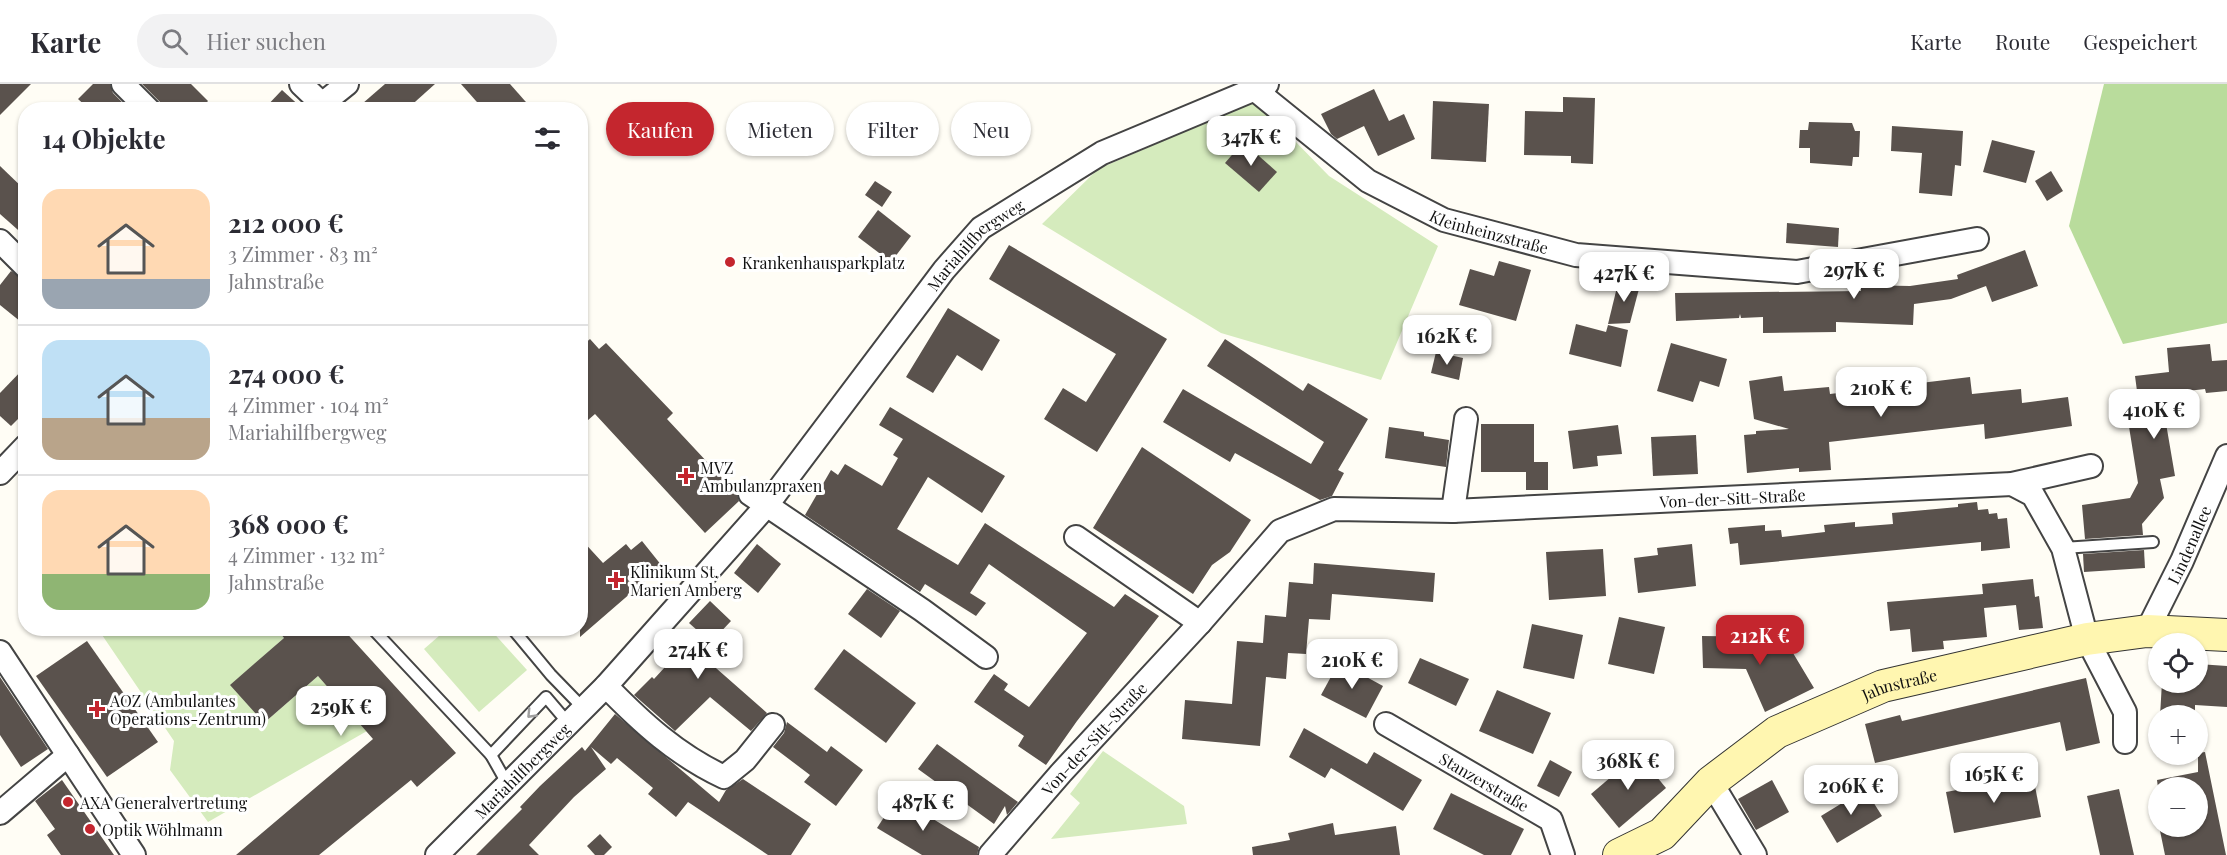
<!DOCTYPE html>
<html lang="de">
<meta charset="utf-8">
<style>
:root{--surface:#fff;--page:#f2f2f3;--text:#2b2b33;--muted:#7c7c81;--line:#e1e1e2;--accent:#c4262e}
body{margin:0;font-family:"Playfair Display",serif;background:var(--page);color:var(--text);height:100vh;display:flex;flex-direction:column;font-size:22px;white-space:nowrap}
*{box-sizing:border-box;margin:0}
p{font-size:20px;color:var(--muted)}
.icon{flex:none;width:33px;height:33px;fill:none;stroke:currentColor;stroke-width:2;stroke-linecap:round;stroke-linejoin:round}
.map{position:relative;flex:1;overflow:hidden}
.details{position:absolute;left:18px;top:18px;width:570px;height:534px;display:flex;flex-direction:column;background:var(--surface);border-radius:24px;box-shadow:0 2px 4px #0004}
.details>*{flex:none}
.banner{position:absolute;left:606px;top:18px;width:570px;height:54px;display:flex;gap:12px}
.tools{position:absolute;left:2148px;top:549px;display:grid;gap:12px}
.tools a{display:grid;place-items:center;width:60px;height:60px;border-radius:50%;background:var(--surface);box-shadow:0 2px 4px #0004;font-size:30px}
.price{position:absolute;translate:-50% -51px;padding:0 14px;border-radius:12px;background:#fff;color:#222;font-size:20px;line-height:39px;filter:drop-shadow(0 2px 3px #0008)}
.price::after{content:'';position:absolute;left:50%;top:36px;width:18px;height:14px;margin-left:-9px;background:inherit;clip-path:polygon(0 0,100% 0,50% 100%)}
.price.selected{background:var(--accent);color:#fff}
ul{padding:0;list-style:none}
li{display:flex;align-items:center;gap:18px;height:150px;padding:0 24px}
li+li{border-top:2px solid var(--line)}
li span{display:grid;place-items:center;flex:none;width:168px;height:120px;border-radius:18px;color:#555}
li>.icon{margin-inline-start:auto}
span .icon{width:72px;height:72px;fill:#fffc;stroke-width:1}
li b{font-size:26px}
h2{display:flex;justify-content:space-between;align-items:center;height:72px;padding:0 24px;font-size:26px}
.chip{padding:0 21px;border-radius:27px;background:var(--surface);box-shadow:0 2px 4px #0004;font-size:21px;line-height:54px}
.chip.selected{background:var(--accent);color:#fff}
header{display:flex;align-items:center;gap:36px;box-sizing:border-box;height:84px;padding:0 30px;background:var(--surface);border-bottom:2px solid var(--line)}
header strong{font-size:28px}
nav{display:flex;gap:33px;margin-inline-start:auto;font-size:21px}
.search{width:420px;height:54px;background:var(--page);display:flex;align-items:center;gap:15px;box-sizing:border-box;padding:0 21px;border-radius:33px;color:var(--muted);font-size:22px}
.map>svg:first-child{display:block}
.green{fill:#d5ebbd}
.forest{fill:#b9dc9c}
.building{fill:#5a524d}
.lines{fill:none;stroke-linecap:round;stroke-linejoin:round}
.lane-casing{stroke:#444;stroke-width:14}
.street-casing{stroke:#444;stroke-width:26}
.secondary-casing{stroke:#333;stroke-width:34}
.lane{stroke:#fff;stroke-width:10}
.street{stroke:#fff;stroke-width:22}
.secondary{stroke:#fff6b0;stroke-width:32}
.oneway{stroke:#a0a0a0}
.poi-dot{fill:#c4262e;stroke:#fff;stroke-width:2}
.labels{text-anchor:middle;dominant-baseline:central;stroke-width:6;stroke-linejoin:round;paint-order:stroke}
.street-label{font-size:16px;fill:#111;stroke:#fff}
.poi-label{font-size:16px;fill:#111;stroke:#fff;text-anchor:start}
</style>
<header>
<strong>Karte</strong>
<div class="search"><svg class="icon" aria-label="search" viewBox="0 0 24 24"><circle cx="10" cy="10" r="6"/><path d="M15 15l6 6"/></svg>Hier suchen</div>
<nav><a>Karte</a><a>Route</a><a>Gespeichert</a></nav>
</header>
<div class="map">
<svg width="2227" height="771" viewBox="0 0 2227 771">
<rect width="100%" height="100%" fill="#fffdf5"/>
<g class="green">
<polygon points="1256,17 1329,92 1438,162 1381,296 1221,249 1042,140 1098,85"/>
<polygon points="92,545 276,545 284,554 231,601 264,639 318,592 367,647 208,738 170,686 174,657 98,545"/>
<polygon points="447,545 490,545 527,586 479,628 424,565"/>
<polygon points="1103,667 1184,722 1187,740 1051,755 1080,719 1070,710"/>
</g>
<polygon class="forest" points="2104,0 2227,0 2227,239 2123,260 2069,142"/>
<g class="building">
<polygon points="0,0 31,0 0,31"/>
<polygon points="93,0 110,0 113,9 126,22 122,26 90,26 78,15"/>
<polygon points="142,0 191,0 208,17 200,26 168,26"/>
<polygon points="385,0 435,0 406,26 355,26"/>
<polygon points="461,0 510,0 533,26 484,26"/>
<polygon points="1374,5 1389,37 1404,30 1415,55 1378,72 1364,42 1337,55 1331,50 1321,30"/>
<polygon points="282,6 304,26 263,26"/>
<polygon points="1563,13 1595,14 1593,80 1571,79 1571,72 1524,71 1525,27 1563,28"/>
<polygon points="1433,17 1489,20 1486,78 1431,75"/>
<polygon points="1809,38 1852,39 1855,47 1860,47 1859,73 1853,73 1852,82 1810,79 1810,64 1799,64 1800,46 1808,46"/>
<polygon points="1892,42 1963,47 1961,82 1955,81 1952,112 1919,109 1922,69 1891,67"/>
<polygon points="1992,56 2035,67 2026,99 1983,88"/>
<polygon points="1243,58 1277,88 1259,108 1225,79"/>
<polygon points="0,82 26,107 26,153 0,130"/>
<polygon points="2051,87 2063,107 2047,117 2035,97"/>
<polygon points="875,97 892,108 882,123 865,111"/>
<polygon points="878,126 911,152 891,178 858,153"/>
<polygon points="1787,139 1839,144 1838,163 1786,159"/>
<polygon points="1009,161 1167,255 1097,368 1044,335 1063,304 1086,318 1116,270 989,195"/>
<polygon points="2025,166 2038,202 1992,218 1986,202 1951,215 1914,220 1913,241 1836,238 1836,248 1763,249 1763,233 1741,234 1740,230 1739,234 1676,237 1675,209 1861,207 1861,201 1910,202 1958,195 1957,191"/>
<polygon points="1499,177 1531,186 1516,237 1459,221 1470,185 1494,192"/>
<polygon points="11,187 26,196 26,242 0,221 0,201"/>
<polygon points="1619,195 1640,201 1630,239 1608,240"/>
<polygon points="948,224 1000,256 982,287 957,271 933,309 906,293"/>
<polygon points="1576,240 1606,248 1608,241 1628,246 1621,283 1569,270"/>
<polygon points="590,255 599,265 606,259 673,329 667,335 737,410 739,417 705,449 595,330 580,343 580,264"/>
<polygon points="1225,255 1303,307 1308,299 1368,335 1338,386 1344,389 1332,412 1320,416 1235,369 1230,378 1163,338 1183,305 1311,380 1324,358 1207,282"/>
<polygon points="1671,259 1727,275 1719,303 1700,297 1693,318 1657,307"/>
<polygon points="2210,260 2212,277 2227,276 2227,307 2206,309 2205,305 2161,310 2175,392 2160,395 2164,414 2142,440 2143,451 2085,455 2082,421 2130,414 2138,399 2126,324 2139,322 2135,292 2169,288 2167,264"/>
<polygon points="1436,268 1463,274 1459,296 1431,289"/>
<polygon points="26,282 26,327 11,342 0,332 0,309"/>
<polygon points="1782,292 1784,307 1829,303 1830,310 1970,293 1972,310 2021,305 2022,319 2068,313 2072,342 1985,355 1984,340 1829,358 1831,386 1799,388 1799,384 1747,389 1744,351 1756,350 1756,347 1789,345 1754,335 1749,297"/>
<polygon points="890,323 1005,392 982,429 928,393 897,445 958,481 985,439 1114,523 1125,510 1159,532 1077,637 1046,681 1018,662 1024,652 974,618 994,590 1008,600 1004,606 1029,623 1087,549 989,480 970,509 986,519 976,532 925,500 920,508 805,431 831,386 838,391 845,380 882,402 898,374 893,371 903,355 879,341"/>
<polygon points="1481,340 1534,340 1534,378 1548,378 1548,406 1526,406 1526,388 1481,388"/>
<polygon points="1618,341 1622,370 1597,372 1598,382 1573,385 1568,347"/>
<polygon points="1389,343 1424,348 1424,352 1449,356 1446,383 1385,374"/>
<polygon points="1696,351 1698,390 1653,392 1651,353"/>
<polygon points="1142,363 1251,436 1230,468 1212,481 1193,510 1093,444"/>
<polygon points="1977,418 1978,426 1988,425 1989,430 1997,429 1998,435 2007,434 2010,464 1981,467 1981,458 1740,481 1738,459 1730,460 1728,444 1765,441 1765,447 1781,446 1782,453 1825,448 1824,441 1855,438 1855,443 1893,440 1892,429 1958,423 1958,420"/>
<polygon points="580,454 603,479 626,460 631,466 642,457 662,482 580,553"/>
<polygon points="757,460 781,480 758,509 734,489"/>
<polygon points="1692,460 1696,502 1638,509 1634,474 1658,471 1657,464"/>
<polygon points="1603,465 1606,512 1549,516 1546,468"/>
<polygon points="2144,466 2145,484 2084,488 2083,470"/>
<polygon points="1314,479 1435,489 1433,518 1332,510 1330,536 1309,535 1306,570 1288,569 1286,595 1266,593 1260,662 1182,655 1185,616 1232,620 1237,557 1263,559 1265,531 1286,533 1289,498 1313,500"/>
<polygon points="2033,495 2035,513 2039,512 2043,544 2019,546 2016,521 1984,524 1987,553 1943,557 1944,565 1912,568 1910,545 1890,547 1887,518 1983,510 1982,500"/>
<polygon points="867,505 900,527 881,554 848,530"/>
<polygon points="710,517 731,537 700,570 767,629 751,647 710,613 675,647 634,611 652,593 654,595 698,547 689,539"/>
<polygon points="1619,533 1665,543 1654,590 1608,580"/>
<polygon points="1532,540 1583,551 1574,595 1523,584"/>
<polygon points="276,544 342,544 456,669 417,703 411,696 319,771 236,771 373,655 318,592 264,639 230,601 284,554"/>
<polygon points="1702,552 1787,553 1787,559 1814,604 1765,628 1746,585 1703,584"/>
<polygon points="87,557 158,658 107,693 36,592"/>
<polygon points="844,565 916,619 886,659 814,605"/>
<polygon points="1420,574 1469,595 1456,622 1408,599"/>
<polygon points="1339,578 1383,602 1366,634 1321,611"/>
<polygon points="2198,580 2227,582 2227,623 2195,621 2195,632 2160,632 2162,598 2198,598"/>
<polygon points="0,593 48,665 21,683 0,651"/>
<polygon points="2086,594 2100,659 2066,667 2060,638 1875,679 1865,640 1900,631 1902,637"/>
<polygon points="1497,606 1551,629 1533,670 1479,647"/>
<polygon points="615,630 719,718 726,706 743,695 811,740 791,771 768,771 688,718 676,733 648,710 653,704 617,674 611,680 591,663 606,685 574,713 529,761 539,771 476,771 522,725 520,723 540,702 582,663 585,667"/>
<polygon points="787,638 827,668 831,662 863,686 836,722 804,698 810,691 773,663 784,649"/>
<polygon points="1304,644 1367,680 1374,668 1422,696 1403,727 1331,684 1325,694 1289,673"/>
<polygon points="937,660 980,691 1018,718 1007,731 1005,722 994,740 918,685"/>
<polygon points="2205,668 2226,771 2165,771 2159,742 2198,742 2198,704 2158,704 2157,696 2198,688 2198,669"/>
<polygon points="1638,670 1666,704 1619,744 1591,710"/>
<polygon points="1550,676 1572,688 1559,713 1537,702"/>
<polygon points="2033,692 2041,733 1954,749 1946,708"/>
<polygon points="62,696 114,771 61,771 47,751 55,745 35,717"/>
<polygon points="1772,696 1789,728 1756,746 1738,715"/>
<polygon points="1865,705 1882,732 1837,759 1821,732"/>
<polygon points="2119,705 2134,771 2100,771 2087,712"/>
<polygon points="1451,709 1524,745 1511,771 1484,771 1433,745"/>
<polygon points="897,713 979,763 977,771 922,771 877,744"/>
<polygon points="1333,739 1335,751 1396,742 1400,771 1253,771 1252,763 1290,756 1288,749"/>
<polygon points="600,750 612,763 604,771 595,771 587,762"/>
</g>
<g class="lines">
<g class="lane-casing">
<g id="lane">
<polyline points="2063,464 2153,458"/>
<polyline points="372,544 491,671 508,701"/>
<polyline points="512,544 551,591 584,625"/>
<polyline points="491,671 546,613 569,640"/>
</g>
</g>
<g class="street-casing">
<g id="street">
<polyline points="123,0 149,26"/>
<polyline points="301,0 322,20 324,26"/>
<path id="s1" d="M1256 4 1259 9 1368 97 1444 136 1576 171 1797 188 1977 155"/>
<polyline points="322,20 347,0"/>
<polyline points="0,157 26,183"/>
<polyline points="0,389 26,362"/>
<polyline points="2012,400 2033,411 2063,464 2087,555 2125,628 2125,658"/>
<polyline points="750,410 922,526 986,573"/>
<polyline points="1453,427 1466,335"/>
<polyline points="1076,453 1200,539"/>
<path id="s2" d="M2147 547 2182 477 2227 372"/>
<polyline points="0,568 134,771"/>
<path d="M606 602C642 639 677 671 724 693L745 676 773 641"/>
<path id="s3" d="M1386 640 1551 736 1563 771"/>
<polyline points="1711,698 1755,771"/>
<polyline points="0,729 68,671"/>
<path id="s4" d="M437 771 606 602 767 421 944 186 981 144 1102 69 1267 0"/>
<path id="s5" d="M990 771 1061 689 1200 539 1280 447 1334 425 1453 427 2012 400 2091 382"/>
</g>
</g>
<g class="secondary-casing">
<g id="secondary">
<path id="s6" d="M1619 771 1662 750 1711 698 1777 648 1883 602 2087 555 2147 547 2227 551"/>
</g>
</g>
<use href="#lane" class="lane"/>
<use href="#street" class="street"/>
<use href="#secondary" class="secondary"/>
</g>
<defs><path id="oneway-chevron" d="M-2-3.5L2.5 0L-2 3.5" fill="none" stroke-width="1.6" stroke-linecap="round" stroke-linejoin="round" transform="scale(1.5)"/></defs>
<use class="oneway" href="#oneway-chevron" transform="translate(531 630) rotate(134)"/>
<g class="poi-dot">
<circle cx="730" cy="178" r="6"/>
<path d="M683 383h6v6h6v6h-6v6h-6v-6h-6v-6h6z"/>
<path d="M613 487h6v6h6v6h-6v6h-6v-6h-6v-6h6z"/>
<path d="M94 616h6v6h6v6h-6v6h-6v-6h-6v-6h6z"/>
<circle cx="68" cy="718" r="6"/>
<circle cx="90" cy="745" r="6"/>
</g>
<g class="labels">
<g class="street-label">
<text stroke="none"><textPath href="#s1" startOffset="278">Kleinheinzstraße</textPath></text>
<text stroke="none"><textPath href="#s4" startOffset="816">Mariahilfbergweg</textPath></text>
<text stroke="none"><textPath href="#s5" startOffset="892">Von-der-Sitt-Straße</textPath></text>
<text stroke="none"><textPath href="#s2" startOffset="96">Lindenallee</textPath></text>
<text stroke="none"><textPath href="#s6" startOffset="334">Jahnstraße</textPath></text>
<text stroke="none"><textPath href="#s5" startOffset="156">Von-der-Sitt-Straße</textPath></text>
<text stroke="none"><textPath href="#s4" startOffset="120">Mariahilfbergweg</textPath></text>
<text stroke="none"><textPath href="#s3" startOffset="114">Stanzerstraße</textPath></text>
</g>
<g class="poi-label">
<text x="742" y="178">Krankenhausparkplatz</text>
<text x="700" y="383">MVZ<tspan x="700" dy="18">Ambulanzpraxen</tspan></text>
<text x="630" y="487">Klinikum St.<tspan x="630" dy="18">Marien Amberg</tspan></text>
<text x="110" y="616">AOZ (Ambulantes<tspan x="110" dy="18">Operations-Zentrum)</tspan></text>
<text x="80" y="718">AXA Generalvertretung</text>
<text x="102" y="745">Optik Wöhlmann</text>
</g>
</g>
</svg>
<div class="tools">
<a><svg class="icon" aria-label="locate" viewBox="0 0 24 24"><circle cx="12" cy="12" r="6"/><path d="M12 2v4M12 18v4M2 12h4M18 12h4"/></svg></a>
<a>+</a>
<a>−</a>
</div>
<b class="price" style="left:1251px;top:83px">347K €</b>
<b class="price" style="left:1854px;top:216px">297K €</b>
<b class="price" style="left:1624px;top:219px">427K €</b>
<b class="price" style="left:1447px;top:282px">162K €</b>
<b class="price" style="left:1881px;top:334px">210K €</b>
<b class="price" style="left:2154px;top:356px">410K €</b>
<b class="price selected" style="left:1760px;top:582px">212K €</b>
<b class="price" style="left:698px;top:596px">274K €</b>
<b class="price" style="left:1352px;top:606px">210K €</b>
<b class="price" style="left:341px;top:653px">259K €</b>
<b class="price" style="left:1628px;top:707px">368K €</b>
<b class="price" style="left:1994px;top:720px">165K €</b>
<b class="price" style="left:1851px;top:732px">206K €</b>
<b class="price" style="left:923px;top:748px">487K €</b>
<div class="banner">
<a class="chip selected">Kaufen</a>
<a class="chip">Mieten</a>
<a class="chip">Filter</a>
<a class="chip">Neu</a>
</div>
<section class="details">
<h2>14 Objekte<svg class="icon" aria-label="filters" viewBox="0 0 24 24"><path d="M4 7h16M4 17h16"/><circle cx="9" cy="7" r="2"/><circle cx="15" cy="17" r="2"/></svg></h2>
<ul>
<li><span style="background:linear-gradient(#ffd9b3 75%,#9aa5b1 0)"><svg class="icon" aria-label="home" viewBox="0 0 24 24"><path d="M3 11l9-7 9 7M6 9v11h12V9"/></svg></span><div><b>212 000 €</b><p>3 Zimmer · 83 m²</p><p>Jahnstraße</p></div></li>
<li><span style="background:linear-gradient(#bfe0f5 65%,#b9a48a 0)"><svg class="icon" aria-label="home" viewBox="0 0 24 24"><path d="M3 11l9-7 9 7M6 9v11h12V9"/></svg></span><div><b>274 000 €</b><p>4 Zimmer · 104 m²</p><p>Mariahilfbergweg</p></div></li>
<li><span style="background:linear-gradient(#ffd9b3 70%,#8fb573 0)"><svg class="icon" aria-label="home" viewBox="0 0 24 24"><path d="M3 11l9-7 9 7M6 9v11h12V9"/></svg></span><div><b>368 000 €</b><p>4 Zimmer · 132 m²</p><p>Jahnstraße</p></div></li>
</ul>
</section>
</div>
